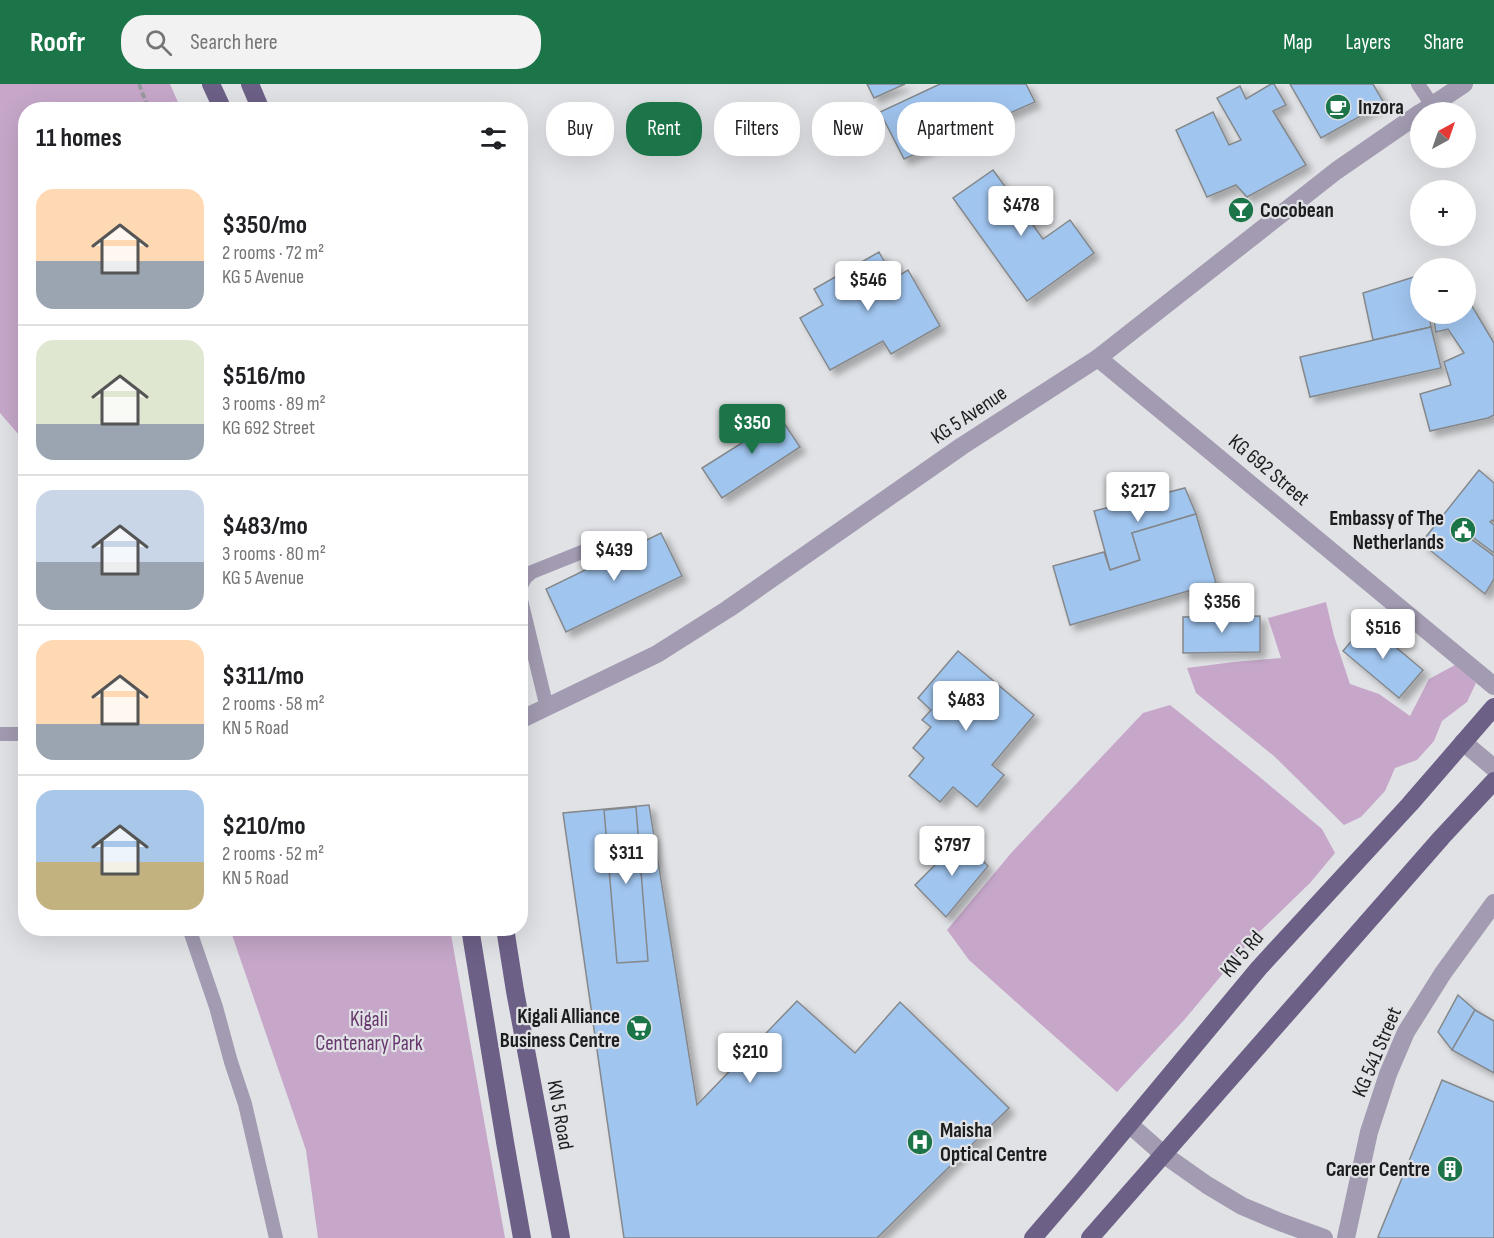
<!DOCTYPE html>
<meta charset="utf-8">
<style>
:root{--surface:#fff;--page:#f2f2f2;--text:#202124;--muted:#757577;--line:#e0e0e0;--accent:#1b7549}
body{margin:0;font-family:"Sofia Sans Condensed",sans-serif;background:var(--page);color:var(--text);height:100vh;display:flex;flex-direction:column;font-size:22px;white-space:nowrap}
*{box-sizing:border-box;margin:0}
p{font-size:20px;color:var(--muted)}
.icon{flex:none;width:33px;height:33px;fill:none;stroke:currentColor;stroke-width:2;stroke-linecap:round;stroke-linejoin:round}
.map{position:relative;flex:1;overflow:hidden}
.details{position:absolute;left:18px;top:18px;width:510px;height:834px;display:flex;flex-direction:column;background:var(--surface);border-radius:24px;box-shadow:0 6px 24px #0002}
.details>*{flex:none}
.guide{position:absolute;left:546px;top:18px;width:570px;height:54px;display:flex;gap:12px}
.needle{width:39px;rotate:40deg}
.tools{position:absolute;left:1410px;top:18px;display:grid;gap:12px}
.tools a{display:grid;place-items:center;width:66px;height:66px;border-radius:50%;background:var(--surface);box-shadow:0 6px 24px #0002;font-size:30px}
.price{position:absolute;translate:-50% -51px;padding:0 14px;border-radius:6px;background:#fff;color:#222;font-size:20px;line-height:39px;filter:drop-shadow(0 2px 3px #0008)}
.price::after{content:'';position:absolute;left:50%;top:36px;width:18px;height:14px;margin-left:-9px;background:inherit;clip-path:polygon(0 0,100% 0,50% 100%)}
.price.active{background:var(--accent);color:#fff}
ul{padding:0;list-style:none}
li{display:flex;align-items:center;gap:18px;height:150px;padding:0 18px}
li+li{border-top:2px solid var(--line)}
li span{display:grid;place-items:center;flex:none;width:168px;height:120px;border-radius:18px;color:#555}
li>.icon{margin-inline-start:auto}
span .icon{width:72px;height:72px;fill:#fffc;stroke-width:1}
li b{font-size:26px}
h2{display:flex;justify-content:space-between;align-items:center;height:72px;padding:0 18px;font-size:26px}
.chip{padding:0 21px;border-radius:24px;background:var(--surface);box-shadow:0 6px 24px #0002;font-size:21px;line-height:54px}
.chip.active{background:var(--accent);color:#fff}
header{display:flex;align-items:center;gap:36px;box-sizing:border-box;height:84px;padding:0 30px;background:var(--accent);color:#fff}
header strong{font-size:28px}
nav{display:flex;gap:33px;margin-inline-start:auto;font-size:21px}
.search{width:420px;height:54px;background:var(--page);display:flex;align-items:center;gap:15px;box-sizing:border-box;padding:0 21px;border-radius:24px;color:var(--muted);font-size:22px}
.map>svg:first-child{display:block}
.green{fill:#c6a7ca}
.building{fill:#a0c5ef;stroke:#85888b;stroke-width:1.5;filter:url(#shadow)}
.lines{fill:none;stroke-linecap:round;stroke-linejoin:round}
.path{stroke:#999a9d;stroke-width:4;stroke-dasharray:6 3;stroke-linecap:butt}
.service{stroke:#a29bb1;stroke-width:14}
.minor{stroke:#a29bb1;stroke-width:18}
.primary{stroke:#6d6087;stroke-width:18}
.labels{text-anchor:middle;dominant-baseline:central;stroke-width:4.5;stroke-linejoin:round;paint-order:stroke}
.poi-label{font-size:21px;font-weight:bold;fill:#1c1d1e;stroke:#e1e2e5;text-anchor:start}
.street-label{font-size:21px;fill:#1c1d1e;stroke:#e1e2e5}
.park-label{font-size:21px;fill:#66386d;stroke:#e1e2e5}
</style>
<header>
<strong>Roofr</strong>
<div class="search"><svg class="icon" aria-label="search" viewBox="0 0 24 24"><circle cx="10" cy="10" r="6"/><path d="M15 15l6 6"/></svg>Search here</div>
<nav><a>Map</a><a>Layers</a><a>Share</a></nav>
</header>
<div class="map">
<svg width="1494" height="1154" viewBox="0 0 1494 1154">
<defs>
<filter id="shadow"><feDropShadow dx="5.5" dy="5.5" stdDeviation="3" flood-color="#0004"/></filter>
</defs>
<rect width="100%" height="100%" fill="#e1e2e5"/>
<g class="green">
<polygon points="0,0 170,0 181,25 26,26 25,358 0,329"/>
<polygon points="1326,518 1334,552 1350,600 1379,610 1410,632 1429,595 1455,581 1476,599 1467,618 1442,637 1434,657 1417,676 1395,684 1385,707 1361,733 1344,741 1274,672 1196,609 1187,584 1234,578 1281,574 1268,534"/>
<polygon points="1170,621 1256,690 1322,745 1335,769 1310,799 1251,856 1185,935 1117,1008 969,876 947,846 1012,768 1143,629"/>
<polygon points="230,845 450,845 505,1154 318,1154 306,1066"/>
</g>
<g class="building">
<polygon points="867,0 905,0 874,14"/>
<polygon points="940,0 1026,0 1035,18 904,75 880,28"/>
<polygon points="1271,0 1274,0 1286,21 1273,27 1306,81 1247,113 1236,101 1207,113 1176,46 1213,28 1229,61 1241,56 1217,14 1240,2 1246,15"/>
<polygon points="1290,0 1373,0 1384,19 1321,54"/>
<polygon points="993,86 1043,155 1070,136 1094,169 1027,217 953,114"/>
<polygon points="879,168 887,182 893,179 900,191 908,186 940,242 891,270 883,257 830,286 800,234 823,221 814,205"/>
<polygon points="1420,191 1420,230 1429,230 1431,243 1373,256 1363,209"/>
<polygon points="1466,212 1494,259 1494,331 1488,334 1430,347 1420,310 1451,301 1444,278 1464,269 1448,245 1436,248 1433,230 1466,230"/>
<polygon points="1431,243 1441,284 1310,313 1300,273"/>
<polygon points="764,327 774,341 782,336 800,363 722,414 702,384 753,352 744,339"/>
<polygon points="1479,386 1494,399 1494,438 1492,436 1490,438 1494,441 1494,469 1470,451 1467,452 1494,472 1494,495 1485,510 1421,459"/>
<polygon points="1185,404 1196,430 1132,449 1140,476 1110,486 1094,427"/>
<polygon points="1196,430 1216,499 1070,541 1053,482 1104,468 1110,486 1140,476 1132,449"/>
<polygon points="661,449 682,492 566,548 546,505"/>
<polygon points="1260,532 1260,568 1183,569 1183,533"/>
<polygon points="1367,539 1423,586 1399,614 1343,567"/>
<polygon points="958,567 1034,631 992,681 1004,691 977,723 953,703 940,718 909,692 924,674 913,664 931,643 922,636 931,626 918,614"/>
<polygon points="649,721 697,1021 797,917 855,969 900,918 1009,1024 877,1154 624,1154 563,729"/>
<polygon points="636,723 648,877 617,879 604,726"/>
<polygon points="961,755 988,782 946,833 915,801"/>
<polygon points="1458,911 1475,926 1452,966 1438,948"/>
<polygon points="1475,926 1494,937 1494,989 1452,966"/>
<polygon points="1442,996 1494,1018 1494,1154 1380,1154 1378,1153"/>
</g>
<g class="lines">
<polyline class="path" points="139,0 149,26"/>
<g class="service">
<polyline points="1418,0 1432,21"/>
<polyline points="520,504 525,494 532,488 587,466"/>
<polyline points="520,512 547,624"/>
<polyline points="0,650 26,650"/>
<polyline points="189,844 216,923 231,978 245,1020 276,1154"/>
</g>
<g class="minor">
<polyline points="1422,28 1464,0"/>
<polyline points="1098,274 1494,602"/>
<polyline points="520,636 657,570 728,525 962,362 1098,274 1336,87 1420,29"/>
<polyline points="1463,658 1494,684"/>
<polyline points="1129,1040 1163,1070 1207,1101 1242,1122 1280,1138 1324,1154"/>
<polyline points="1346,1154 1369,1048 1388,990 1406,948 1443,889 1494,819"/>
</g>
<g class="primary">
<polyline points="211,0 223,26"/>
<polyline points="250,0 261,26"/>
<polyline points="470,844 505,1058 522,1154"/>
<polyline points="505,844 515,907 561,1154"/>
<polyline points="1033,1154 1082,1097 1259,884 1410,720 1494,623"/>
<polyline points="1090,1154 1442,753 1494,697"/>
</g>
</g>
<defs>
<g id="cafe-disc" transform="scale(1.35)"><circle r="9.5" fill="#1b7549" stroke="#e1e2e5"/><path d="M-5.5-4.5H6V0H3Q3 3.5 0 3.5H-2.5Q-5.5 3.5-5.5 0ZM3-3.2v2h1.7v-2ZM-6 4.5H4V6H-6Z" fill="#fff"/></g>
<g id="bar-disc" transform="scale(1.35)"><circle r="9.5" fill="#1b7549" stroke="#e1e2e5"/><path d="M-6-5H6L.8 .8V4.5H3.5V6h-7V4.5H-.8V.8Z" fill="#fff"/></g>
<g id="civic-disc" transform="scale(1.35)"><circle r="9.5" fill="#1b7549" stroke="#e1e2e5"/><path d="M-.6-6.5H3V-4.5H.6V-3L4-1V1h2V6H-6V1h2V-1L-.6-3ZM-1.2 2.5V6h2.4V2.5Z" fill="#fff"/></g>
<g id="supermarket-disc" transform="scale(1.35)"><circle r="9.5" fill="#1b7549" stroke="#e1e2e5"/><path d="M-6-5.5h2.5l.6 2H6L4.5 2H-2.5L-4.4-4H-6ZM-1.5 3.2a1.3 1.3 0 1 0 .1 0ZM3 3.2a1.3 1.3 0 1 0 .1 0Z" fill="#fff"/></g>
<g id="hospital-disc" transform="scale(1.35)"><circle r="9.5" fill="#1b7549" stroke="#e1e2e5"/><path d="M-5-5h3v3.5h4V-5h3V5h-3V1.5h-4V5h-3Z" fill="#fff"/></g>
<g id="building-disc" transform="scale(1.35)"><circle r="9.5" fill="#1b7549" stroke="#e1e2e5"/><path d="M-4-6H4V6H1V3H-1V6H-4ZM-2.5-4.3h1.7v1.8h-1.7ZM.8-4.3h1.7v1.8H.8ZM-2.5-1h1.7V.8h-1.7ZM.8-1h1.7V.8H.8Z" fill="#fff"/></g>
</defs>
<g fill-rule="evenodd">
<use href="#cafe-disc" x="1338" y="23"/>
<use href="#bar-disc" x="1241" y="126"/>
<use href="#civic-disc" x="1463" y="446"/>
<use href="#supermarket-disc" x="639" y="944"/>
<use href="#hospital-disc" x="920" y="1058"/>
<use href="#building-disc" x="1450" y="1085"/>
</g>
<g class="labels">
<g class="poi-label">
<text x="1358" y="23">Inzora</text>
<text x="1260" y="126">Cocobean</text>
<text x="1444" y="434" text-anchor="end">Embassy of The<tspan x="1444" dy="24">Netherlands</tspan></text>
<text x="620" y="932" text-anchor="end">Kigali Alliance<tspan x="620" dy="24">Business Centre</tspan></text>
<text x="940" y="1046">Maisha<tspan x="940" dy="24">Optical Centre</tspan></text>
<text x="1430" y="1085" text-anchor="end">Career Centre</text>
</g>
<g class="street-label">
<text transform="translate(969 331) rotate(-34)">KG 5 Avenue</text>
<text transform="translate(1269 386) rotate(40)">KG 692 Street</text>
<text transform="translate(1242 870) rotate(-49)">KN 5 Rd</text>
<text transform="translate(1377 968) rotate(-67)">KG 541 Street</text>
<text transform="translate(560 1031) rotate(80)">KN 5 Road</text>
</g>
<g class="park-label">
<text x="369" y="935">Kigali<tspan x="369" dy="24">Centenary Park</tspan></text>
</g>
</g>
</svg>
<div class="tools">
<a><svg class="needle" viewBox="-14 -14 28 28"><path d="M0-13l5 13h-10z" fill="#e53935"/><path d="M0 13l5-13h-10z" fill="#757577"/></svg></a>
<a>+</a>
<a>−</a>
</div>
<b class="price" style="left:1021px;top:153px">$478</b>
<b class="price" style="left:868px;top:228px">$546</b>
<b class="price active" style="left:752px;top:371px">$350</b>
<b class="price" style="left:1138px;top:439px">$217</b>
<b class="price" style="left:614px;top:498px">$439</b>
<b class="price" style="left:1222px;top:550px">$356</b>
<b class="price" style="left:1383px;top:576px">$516</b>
<b class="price" style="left:966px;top:648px">$483</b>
<b class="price" style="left:952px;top:793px">$797</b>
<b class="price" style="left:626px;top:801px">$311</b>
<b class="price" style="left:750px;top:1000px">$210</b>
<div class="guide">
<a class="chip">Buy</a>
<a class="chip active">Rent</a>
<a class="chip">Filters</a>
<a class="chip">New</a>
<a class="chip">Apartment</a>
</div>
<section class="details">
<h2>11 homes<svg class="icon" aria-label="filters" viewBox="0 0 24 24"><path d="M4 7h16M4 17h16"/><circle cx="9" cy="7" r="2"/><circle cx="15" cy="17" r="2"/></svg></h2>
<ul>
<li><span style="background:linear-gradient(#ffd9b3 60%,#9aa5b1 0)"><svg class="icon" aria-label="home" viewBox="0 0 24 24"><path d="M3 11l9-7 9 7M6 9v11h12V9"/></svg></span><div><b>$350/mo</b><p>2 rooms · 72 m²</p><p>KG 5 Avenue</p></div></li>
<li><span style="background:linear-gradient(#dfe7d0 70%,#9aa5b1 0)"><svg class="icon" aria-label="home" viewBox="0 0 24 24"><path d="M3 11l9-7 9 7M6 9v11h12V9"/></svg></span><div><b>$516/mo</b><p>3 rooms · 89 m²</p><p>KG 692 Street</p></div></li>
<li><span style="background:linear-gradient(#c9d6e8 60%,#9aa5b1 0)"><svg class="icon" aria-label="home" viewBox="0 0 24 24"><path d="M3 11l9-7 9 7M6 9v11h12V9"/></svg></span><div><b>$483/mo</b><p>3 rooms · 80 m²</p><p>KG 5 Avenue</p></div></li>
<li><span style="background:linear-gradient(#ffd9b3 70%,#9aa5b1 0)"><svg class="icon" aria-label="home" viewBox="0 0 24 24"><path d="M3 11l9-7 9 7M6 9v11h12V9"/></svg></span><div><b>$311/mo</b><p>2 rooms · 58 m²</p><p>KN 5 Road</p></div></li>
<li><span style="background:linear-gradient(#a9c7e8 60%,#c2b280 0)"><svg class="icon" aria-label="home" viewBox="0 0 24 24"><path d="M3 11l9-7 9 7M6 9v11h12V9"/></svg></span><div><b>$210/mo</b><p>2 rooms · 52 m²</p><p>KN 5 Road</p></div></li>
</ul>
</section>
</div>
